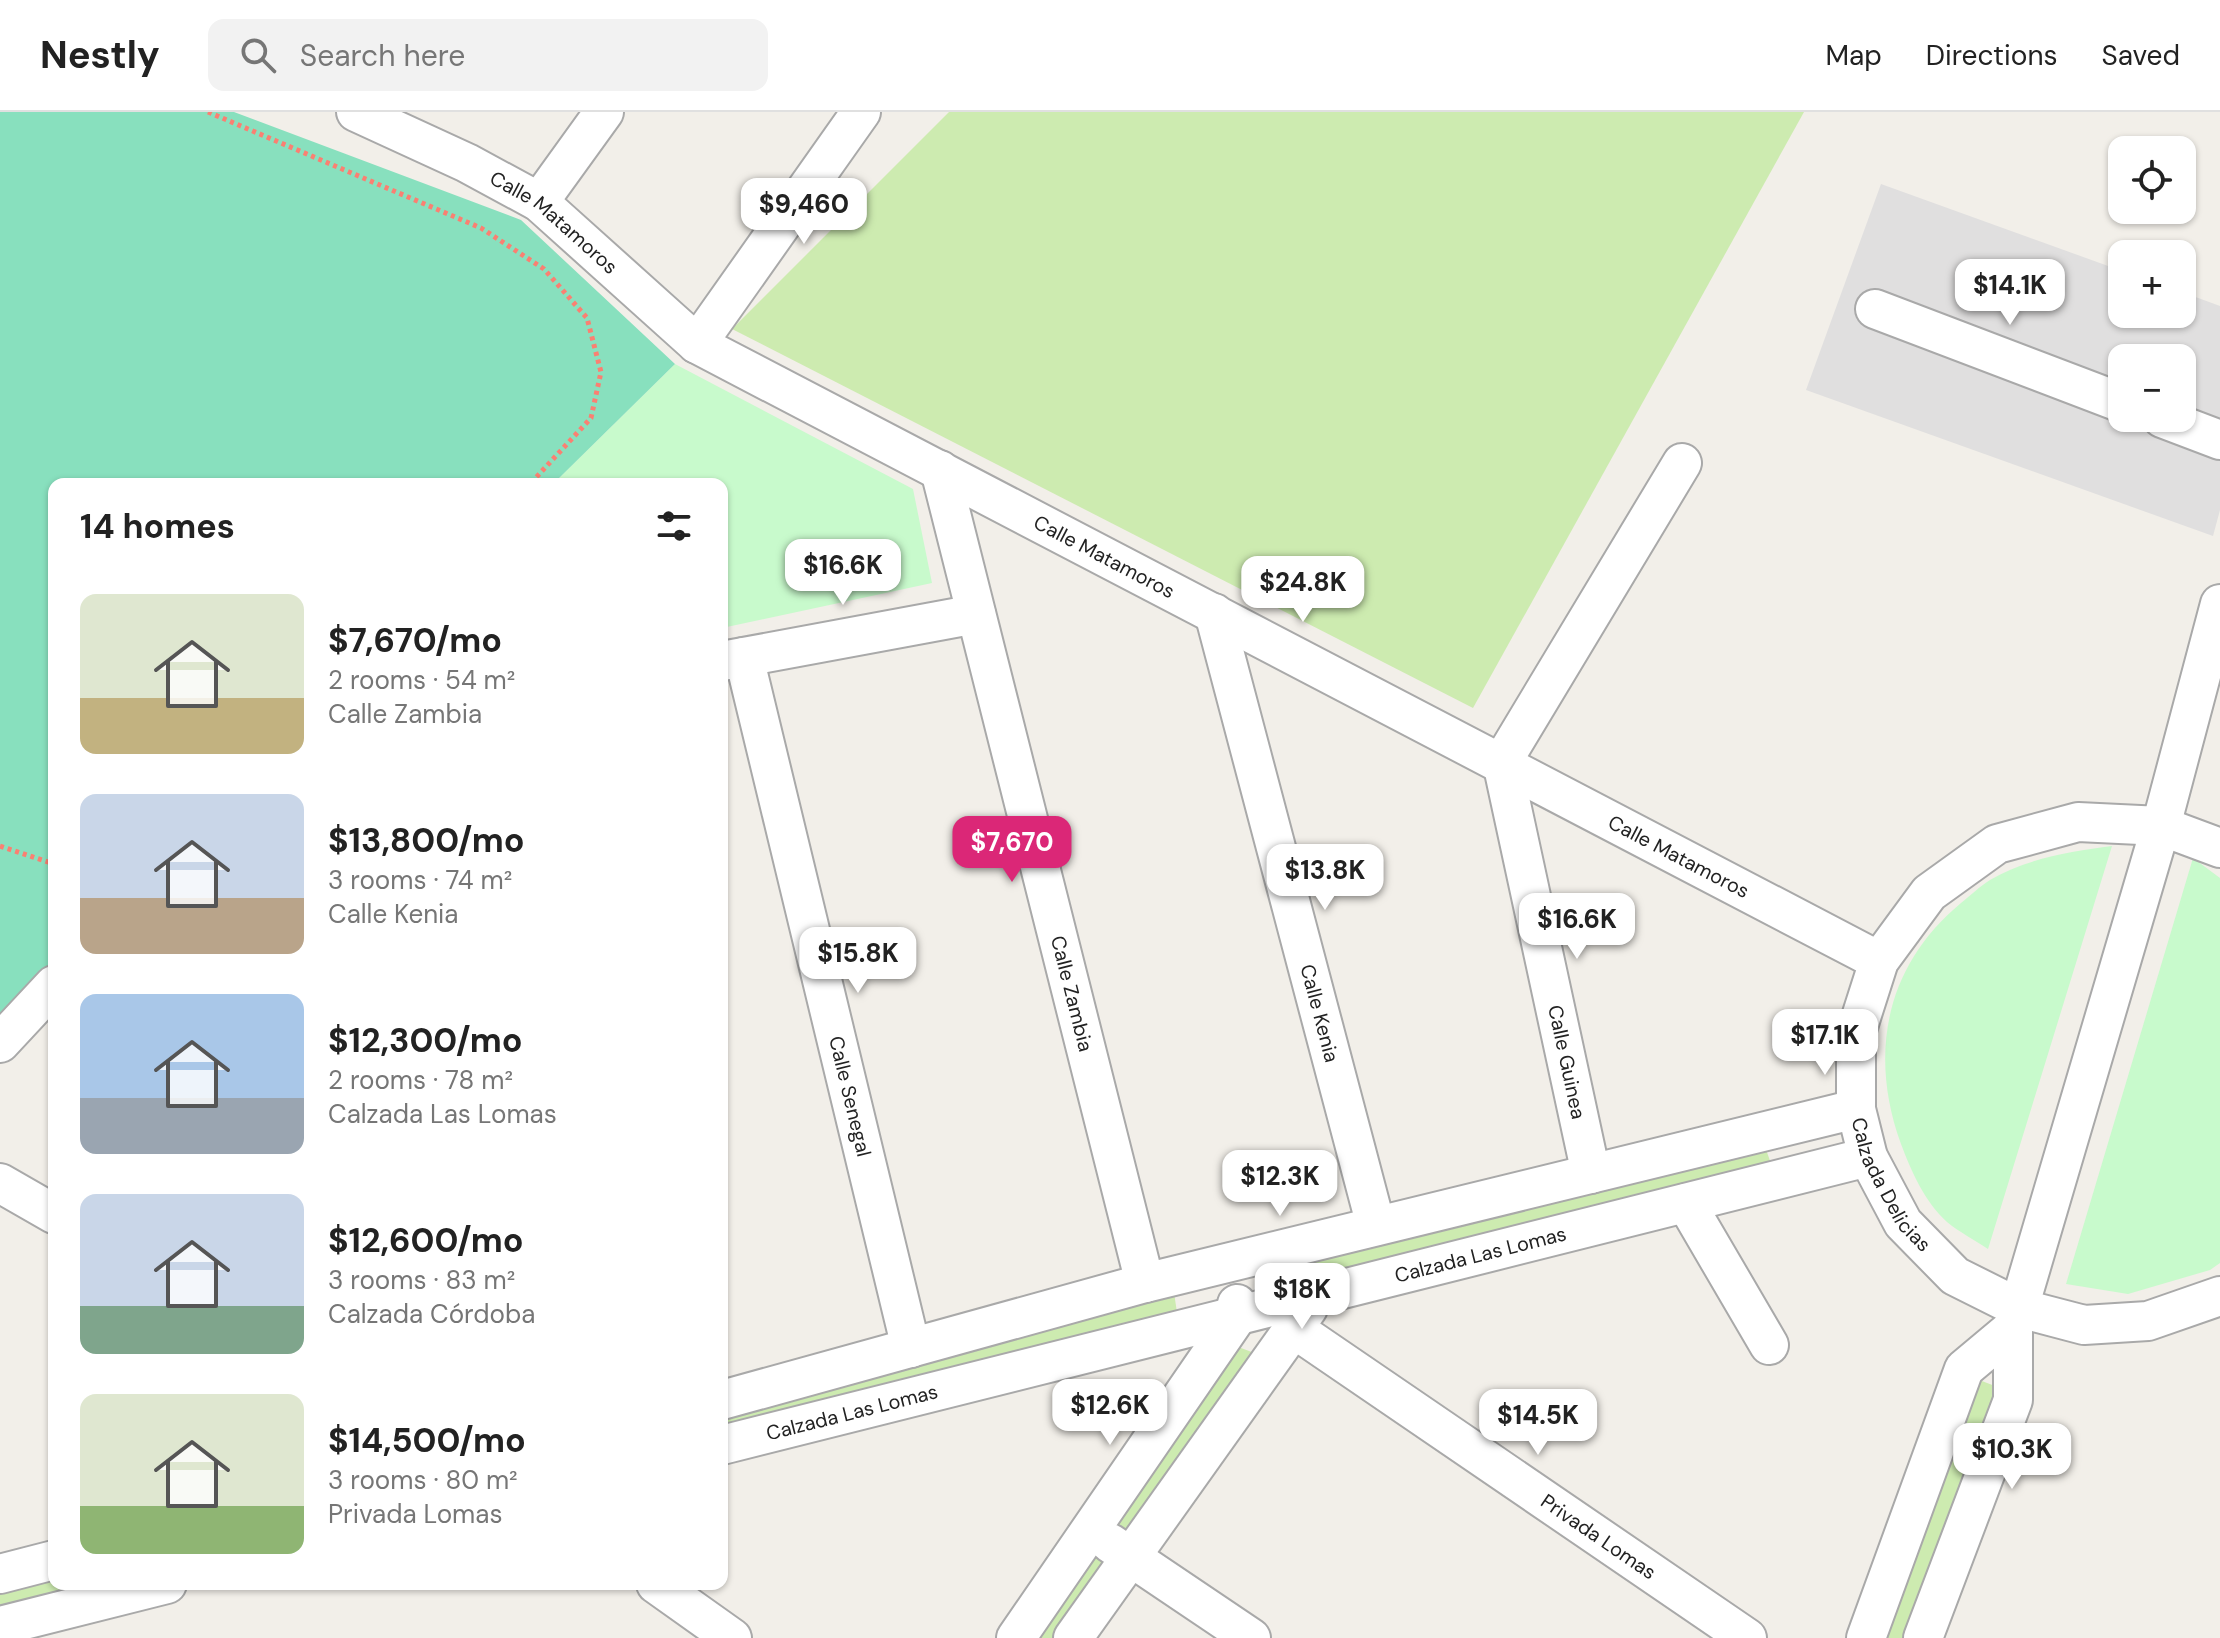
<!DOCTYPE html>
<meta charset="utf-8">
<style>
:root{--surface:#fff;--page:#f2f2f2;--text:#222;--muted:#767676;--line:#e0e0e0;--accent:#db2777}
body{margin:0;font-family:"DM Sans",sans-serif;background:var(--page);color:var(--text);height:100vh;display:flex;flex-direction:column;font-size:30px;white-space:nowrap}
*{box-sizing:border-box;margin:0}
p{font-size:26px;color:var(--muted)}
.icon{flex:none;width:44px;height:44px;fill:none;stroke:currentColor;stroke-width:2;stroke-linecap:round;stroke-linejoin:round}
.map{position:relative;flex:1;overflow:hidden}
.details{position:absolute;left:48px;top:366px;width:680px;height:1112px;display:flex;flex-direction:column;background:var(--surface);border-radius:16px;box-shadow:0 2px 6px #0004}
.details>*{flex:none}
.controls{position:absolute;left:2108px;top:24px;display:grid;gap:16px}
.controls a{display:grid;place-items:center;width:88px;height:88px;border-radius:16px;background:var(--surface);box-shadow:0 2px 6px #0004;font-size:40px}
.price{position:absolute;translate:-50% -68px;padding:0 18px;border-radius:16px;background:#fff;color:#222;font-size:26px;line-height:52px;filter:drop-shadow(0 2px 4px #0008)}
.price::after{content:'';position:absolute;left:50%;top:48px;width:24px;height:18px;margin-left:-12px;background:inherit;clip-path:polygon(0 0,100% 0,50% 100%)}
.price.selected{background:var(--accent);color:#fff}
ul{padding:0;list-style:none}
li{display:flex;align-items:center;gap:24px;height:200px;padding:0 32px}
li span{display:grid;place-items:center;flex:none;width:224px;height:160px;border-radius:16px;color:#555}
li>.icon{margin-inline-start:auto}
span .icon{width:96px;height:96px;fill:#fffc;stroke-width:1}
li b{font-size:34px}
h2{display:flex;justify-content:space-between;align-items:center;height:96px;padding:0 32px;font-size:34px}
header{display:flex;align-items:center;gap:48px;box-sizing:border-box;height:112px;padding:0 40px;background:var(--surface);border-bottom:2px solid var(--line)}
header strong{font-size:38px}
nav{display:flex;gap:44px;margin-inline-start:auto;font-size:28px}
.search{width:560px;height:72px;background:var(--page);display:flex;align-items:center;gap:20px;box-sizing:border-box;padding:0 28px;border-radius:16px;color:var(--muted);font-size:30px}
.map>svg:first-child{display:block}
.residential{fill:#e0dfdf;fill-rule:evenodd}
.grass{fill:#cdebb0}
.park{fill:#c8facc}
.pitch{fill:#88e0be}
.lines{fill:none;stroke-linecap:round;stroke-linejoin:round}
.minor-casing{stroke:#a9a9a9;stroke-width:42}
.path{stroke:#fa8072;stroke-width:5;stroke-dasharray:4 4;stroke-linecap:butt}
.minor{stroke:#fff;stroke-width:38}
.labels{text-anchor:middle;dominant-baseline:central;stroke-width:7;stroke-linejoin:round;paint-order:stroke}
.street-label{font-size:20px;fill:#222;stroke:#fff}
</style>
<header>
<strong>Nestly</strong>
<div class="search"><svg class="icon" aria-label="search" viewBox="0 0 24 24"><circle cx="10" cy="10" r="6"/><path d="M15 15l6 6"/></svg>Search here</div>
<nav><a>Map</a><a>Directions</a><a>Saved</a></nav>
</header>
<div class="map">
<svg width="2220" height="1526" viewBox="0 0 2220 1526">
<rect width="100%" height="100%" fill="#f2efe9"/>
<path class="residential" d="M1881 72 2122 159V202H2182V180L2220 194V398L2213 424 1806 278ZM2122 246H2182V306H2122Z"/>
<g class="grass">
<polygon points="949,0 1804,0 1473,596 732,217"/>
<polygon points="1763,1029 1774,1060 1317,1183 1307,1142"/>
<polygon points="1173,1174 1178,1207 722,1330 722,1289"/>
<polygon points="1233,1233 1257,1242 1055,1526 1020,1526"/>
<polygon points="1969,1264 2013,1281 1916,1526 1868,1526"/>
<polygon points="54,1459 54,1472 104,1472 0,1499 0,1473"/>
</g>
<g class="park">
<polygon points="675,252 913,377 932,471 722,516 722,372 553,372"/>
<path d="M2112 734 1988 1137C1975 1128 1959 1120 1947 1110 1925 1090 1911 1059 1901 1032 1868 941 1886 853 1961 791 1970 784 1980 774 1990 768 2025 747 2072 739 2112 734Z"/>
<polygon points="2193,746 2220,766 2220,1151 2210,1158 2128,1182 2066,1172"/>
</g>
<polygon class="pitch" points="0,0 234,0 521,108 675,252 553,372 54,372 54,850 0,901"/>
<g class="lines">
<g class="minor-casing">
<g id="minor">
<path id="s1" d="M356 0 467 51 539 90 697 232 1879 849"/>
<polyline points="539,90 604,0"/>
<polyline points="1875,197 2122,291"/>
<polyline points="697,232 861,0"/>
<polyline points="2162,306 2220,328"/>
<path id="s2" d="M940 358 1145 1171"/>
<path id="s3" d="M1214 501 1376 1114"/>
<path id="s4" d="M744 545 911 1236"/>
<polyline points="722,549 976,502"/>
<path id="s5" d="M2220 736 2161 714 2078 710 1997 732 1929 781 1879 849 1856 921V997L1868 1045 1903 1111 1955 1164 2019 1196 2084 1213 2148 1209 2220 1184"/>
<polyline points="0,931 54,873"/>
<polyline points="1591,1062 1502,650 1682,351"/>
<polyline points="0,1071 54,1102"/>
<polyline points="1686,1091 1769,1233"/>
<path id="s6" d="M1293 1216 1747 1526"/>
<polyline points="722,1288 1145,1171 1856,997"/>
<path id="s7" d="M722 1333 1868 1045"/>
<polyline points="1110,1431 1251,1526"/>
<polyline points="0,1462 54,1448"/>
<polyline points="656,1472 732,1526"/>
<polyline points="0,1514 167,1472"/>
<polyline points="1016,1526 1238,1203 1237,1192"/>
<polyline points="1073,1526 1308,1196"/>
<polyline points="1866,1526 1964,1257 2013,1216"/>
<polyline points="1923,1526 2013,1288 2013,1216 2161,714 2220,492"/>
</g>
</g>
<g class="path">
<polyline points="208,0 481,116 544,157 587,206 601,260 591,306 530,372"/>
<polyline points="0,734 54,752"/>
</g>
<use href="#minor" class="minor"/>
</g>
<g class="labels">
<g class="street-label">
<text stroke="none"><textPath href="#s1" startOffset="228">Calle Matamoros</textPath></text>
<text stroke="none"><textPath href="#s1" startOffset="876">Calle Matamoros</textPath></text>
<text stroke="none"><textPath href="#s1" startOffset="1524">Calle Matamoros</textPath></text>
<text stroke="none"><textPath href="#s2" startOffset="540">Calle Zambia</textPath></text>
<text stroke="none"><textPath href="#s3" startOffset="414">Calle Kenia</textPath></text>
<text transform="translate(1567 950) rotate(78)">Calle Guinea</text>
<text stroke="none"><textPath href="#s4" startOffset="452">Calle Senegal</textPath></text>
<text stroke="none"><textPath href="#s5" startOffset="634">Calzada Delicias</textPath></text>
<text stroke="none"><textPath href="#s7" startOffset="782">Calzada Las Lomas</textPath></text>
<text stroke="none"><textPath href="#s7" startOffset="134">Calzada Las Lomas</textPath></text>
<text stroke="none"><textPath href="#s6" startOffset="370">Privada Lomas</textPath></text>
</g>
</g>
</svg>
<div class="controls">
<a><svg class="icon" aria-label="locate" viewBox="0 0 24 24"><circle cx="12" cy="12" r="6"/><path d="M12 2v4M12 18v4M2 12h4M18 12h4"/></svg></a>
<a>+</a>
<a>−</a>
</div>
<b class="price" style="left:804px;top:134px">$9,460</b>
<b class="price" style="left:2010px;top:215px">$14.1K</b>
<b class="price" style="left:843px;top:495px">$16.6K</b>
<b class="price" style="left:1303px;top:512px">$24.8K</b>
<b class="price selected" style="left:1012px;top:772px">$7,670</b>
<b class="price" style="left:1325px;top:800px">$13.8K</b>
<b class="price" style="left:1577px;top:849px">$16.6K</b>
<b class="price" style="left:858px;top:883px">$15.8K</b>
<b class="price" style="left:1825px;top:965px">$17.1K</b>
<b class="price" style="left:1280px;top:1106px">$12.3K</b>
<b class="price" style="left:1302px;top:1219px">$18K</b>
<b class="price" style="left:1110px;top:1335px">$12.6K</b>
<b class="price" style="left:1538px;top:1345px">$14.5K</b>
<b class="price" style="left:2012px;top:1379px">$10.3K</b>
<section class="details">
<h2>14 homes<svg class="icon" aria-label="filters" viewBox="0 0 24 24"><path d="M4 7h16M4 17h16"/><circle cx="9" cy="7" r="2"/><circle cx="15" cy="17" r="2"/></svg></h2>
<ul>
<li><span style="background:linear-gradient(#dfe7d0 65%,#c2b280 0)"><svg class="icon" aria-label="home" viewBox="0 0 24 24"><path d="M3 11l9-7 9 7M6 9v11h12V9"/></svg></span><div><b>$7,670/mo</b><p>2 rooms · 54 m²</p><p>Calle Zambia</p></div></li>
<li><span style="background:linear-gradient(#c9d6e8 65%,#b9a48a 0)"><svg class="icon" aria-label="home" viewBox="0 0 24 24"><path d="M3 11l9-7 9 7M6 9v11h12V9"/></svg></span><div><b>$13,800/mo</b><p>3 rooms · 74 m²</p><p>Calle Kenia</p></div></li>
<li><span style="background:linear-gradient(#a9c7e8 65%,#9aa5b1 0)"><svg class="icon" aria-label="home" viewBox="0 0 24 24"><path d="M3 11l9-7 9 7M6 9v11h12V9"/></svg></span><div><b>$12,300/mo</b><p>2 rooms · 78 m²</p><p>Calzada Las Lomas</p></div></li>
<li><span style="background:linear-gradient(#c9d6e8 70%,#7fa58c 0)"><svg class="icon" aria-label="home" viewBox="0 0 24 24"><path d="M3 11l9-7 9 7M6 9v11h12V9"/></svg></span><div><b>$12,600/mo</b><p>3 rooms · 83 m²</p><p>Calzada Córdoba</p></div></li>
<li><span style="background:linear-gradient(#dfe7d0 70%,#8fb573 0)"><svg class="icon" aria-label="home" viewBox="0 0 24 24"><path d="M3 11l9-7 9 7M6 9v11h12V9"/></svg></span><div><b>$14,500/mo</b><p>3 rooms · 80 m²</p><p>Privada Lomas</p></div></li>
</ul>
</section>
</div>
